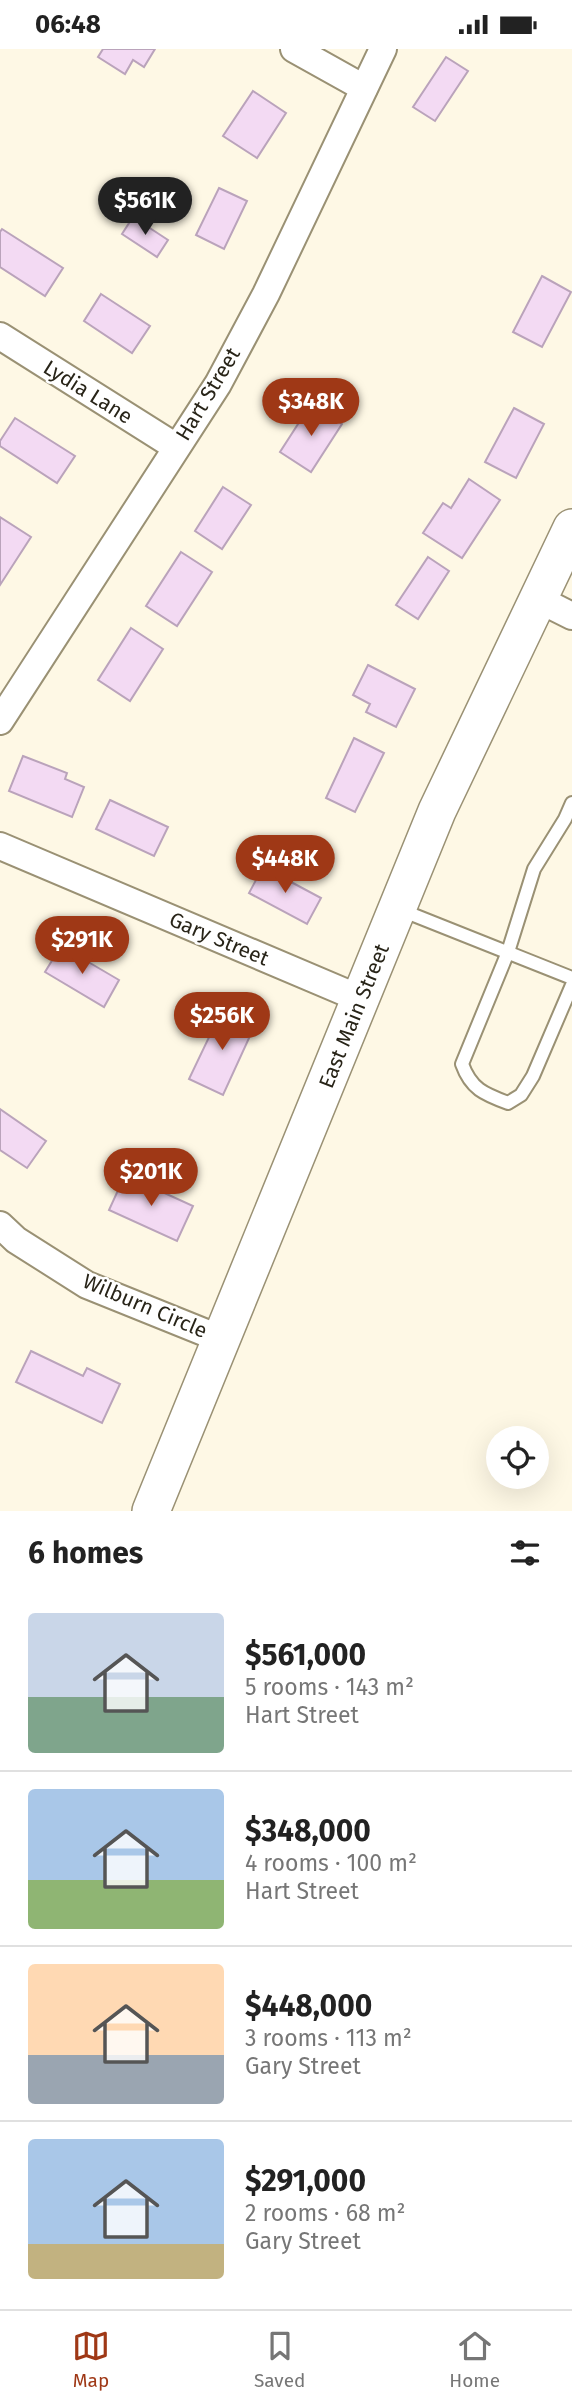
<!DOCTYPE html>
<meta charset="utf-8">
<style>
:root{--surface:#fff;--page:#f2f2f2;--text:#222;--muted:#767676;--line:#e0e0e0;--accent:#9f3816}
body{margin:0;font-family:"Fira Sans",sans-serif;background:var(--page);color:var(--text);height:100vh;display:flex;flex-direction:column;font-size:26px;white-space:nowrap}
*{box-sizing:border-box;margin:0}
p{font-size:23px;color:var(--muted)}
.icon{flex:none;width:38px;height:38px;fill:none;stroke:currentColor;stroke-width:2;stroke-linecap:round;stroke-linejoin:round}
.map{position:relative;height:1462px;overflow:hidden}
.drawer{display:flex;flex-direction:column;background:var(--surface);flex:1}
.drawer>*{flex:none}
.controls{position:absolute;left:486px;top:1377px;display:grid;gap:14px}
.controls a{display:grid;place-items:center;width:63px;height:63px;border-radius:50%;background:var(--surface);box-shadow:0 7px 28px #0002;font-size:35px}
.price{position:absolute;translate:-50% -60px;padding:0 16px;border-radius:24px;background:var(--accent);color:#fff;font-size:23px;line-height:46px;filter:drop-shadow(0 2px 4px #0008)}
.price::after{content:'';position:absolute;left:50%;top:42px;width:21px;height:16px;margin-left:-10px;background:inherit;clip-path:polygon(0 0,100% 0,50% 100%)}
.price.on{background:#222;color:#fff}
ul{padding:0;list-style:none}
li{display:flex;align-items:center;gap:21px;height:175px;padding:0 28px}
li+li{border-top:2px solid var(--line)}
li span{display:grid;place-items:center;flex:none;width:196px;height:140px;border-radius:7px;color:#555}
li>.icon{margin-inline-start:auto}
span .icon{width:84px;height:84px;fill:#fffc;stroke-width:1}
li b{font-size:30px}
h2{display:flex;justify-content:space-between;align-items:center;height:84px;padding:0 28px;font-size:30px}
.status{display:flex;justify-content:space-between;align-items:center;height:49px;padding:0 35px;background:var(--surface);direction:ltr}
.status svg{height:19px;fill:currentColor}
.tabs{display:flex;justify-content:space-around;align-items:center;height:98px;border-top:2px solid var(--line);background:var(--surface);font-size:19px;color:var(--muted)}
.tabs a{display:grid;justify-items:center;gap:4px}
.tabs .on{color:var(--accent)}
.map>svg:first-child{display:block}
.building{fill:#f3daf3;stroke:#baa3bb;stroke-width:2}
.lines{fill:none;stroke-linecap:round;stroke-linejoin:round}
.service-casing{stroke:#9a9174;stroke-width:16}
.minor-casing{stroke:#9a9174;stroke-width:30}
.secondary-casing{stroke:#9a9174;stroke-width:40}
.service{stroke:#fff;stroke-width:12}
.minor{stroke:#fff;stroke-width:26}
.secondary{stroke:#fff;stroke-width:37}
.labels{text-anchor:middle;dominant-baseline:central;stroke-width:5;stroke-linejoin:round;paint-order:stroke}
.street-label{font-size:21px;fill:#282418;stroke:#fff}
</style>
<div class="status"><b>06:48</b><svg viewBox="0 0 49 12"><path d="M0 12V9h3v3zM5 12V6h3v6zM10 12V3h3v9zM15 12V0h3v12zM26 1h20v11H26zM47 4h2v5h-2z"/></svg></div>
<div class="map">
<svg width="572" height="1462" viewBox="0 0 572 1462">
<rect width="100%" height="100%" fill="#fef8e5"/>
<g class="building">
<polygon points="103,0 155,0 144,18 133,11 125,25 98,8"/>
<polygon points="446,8 468,22 435,72 413,58"/>
<polygon points="253,42 286,64 257,109 223,87"/>
<polygon points="219,139 247,152 224,200 196,186"/>
<polygon points="133,168 168,191 157,208 122,185"/>
<polygon points="2,180 63,219 45,247 0,218 0,183"/>
<polygon points="542,227 571,243 542,298 513,283"/>
<polygon points="101,245 150,277 132,304 84,272"/>
<polygon points="311,355 342,375 311,423 280,403"/>
<polygon points="514,359 544,375 516,429 485,413"/>
<polygon points="15,369 75,407 57,434 0,397 0,392"/>
<polygon points="469,430 500,451 462,509 423,484 443,454 451,459"/>
<polygon points="223,438 251,456 222,500 195,482"/>
<polygon points="0,468 31,488 0,536"/>
<polygon points="181,503 212,523 177,577 146,557"/>
<polygon points="428,508 449,522 418,570 396,556"/>
<polygon points="131,579 163,600 130,652 98,631"/>
<polygon points="368,616 415,640 396,678 366,663 370,655 353,646"/>
<polygon points="354,689 384,704 355,763 326,749"/>
<polygon points="23,707 67,724 65,730 84,738 72,768 9,742"/>
<polygon points="110,751 168,778 154,807 96,780"/>
<polygon points="263,818 321,849 307,875 249,844"/>
<polygon points="61,897 119,931 104,958 45,923"/>
<polygon points="222,961 255,976 223,1046 189,1030"/>
<polygon points="0,1060 46,1092 27,1119 0,1101"/>
<polygon points="125,1126 193,1157 177,1192 109,1161"/>
<polygon points="31,1302 83,1327 87,1319 120,1335 102,1374 16,1333"/>
</g>
<g class="lines">
<g class="service-casing">
<g id="service">
<path d="M572 754 565 770 534 820 508 903 462 1015C471 1040 484 1045 508 1054L521 1046 533 1027 572 936"/>
<polyline points="401,861 572,929"/>
</g>
</g>
<g class="minor-casing">
<g id="minor">
<polyline points="294,0 364,39"/>
<polyline points="0,287 176,398"/>
<polyline points="538,550 572,567"/>
<polyline points="0,672 218,335 266,245 383,0"/>
<polyline points="0,797 361,950"/>
<polyline points="0,1176 16,1191 87,1236 221,1290"/>
</g>
</g>
<g class="secondary-casing">
<polyline id="secondary" points="151,1462 437,762 572,479"/>
</g>
<use href="#service" class="service"/>
<use href="#minor" class="minor"/>
<use href="#secondary" class="secondary"/>
</g>
<g class="labels">
<g class="street-label">
<text transform="translate(88 343) rotate(32)">Lydia Lane</text>
<text transform="translate(208 345) rotate(-59)">Hart Street</text>
<text transform="translate(219 890) rotate(23)">Gary Street</text>
<text transform="translate(354 967) rotate(-68)">East Main Street</text>
<text transform="translate(145 1257) rotate(23)">Wilburn Circle</text>
</g>
</g>
</svg>
<div class="controls">
<a><svg class="icon" aria-label="locate" viewBox="0 0 24 24"><circle cx="12" cy="12" r="6"/><path d="M12 2v4M12 18v4M2 12h4M18 12h4"/></svg></a>
</div>
<b class="price on" style="left:145px;top:188px">$561K</b>
<b class="price" style="left:311px;top:389px">$348K</b>
<b class="price" style="left:285px;top:846px">$448K</b>
<b class="price" style="left:82px;top:927px">$291K</b>
<b class="price" style="left:222px;top:1003px">$256K</b>
<b class="price" style="left:151px;top:1159px">$201K</b>
</div>
<section class="drawer">
<h2>6 homes<svg class="icon" aria-label="filters" viewBox="0 0 24 24"><path d="M4 7h16M4 17h16"/><circle cx="9" cy="7" r="2"/><circle cx="15" cy="17" r="2"/></svg></h2>
<ul>
<li><span style="background:linear-gradient(#c9d6e8 60%,#7fa58c 0)"><svg class="icon" aria-label="home" viewBox="0 0 24 24"><path d="M3 11l9-7 9 7M6 9v11h12V9"/></svg></span><div><b>$561,000</b><p>5 rooms · 143 m²</p><p>Hart Street</p></div></li>
<li><span style="background:linear-gradient(#a9c7e8 65%,#8fb573 0)"><svg class="icon" aria-label="home" viewBox="0 0 24 24"><path d="M3 11l9-7 9 7M6 9v11h12V9"/></svg></span><div><b>$348,000</b><p>4 rooms · 100 m²</p><p>Hart Street</p></div></li>
<li><span style="background:linear-gradient(#ffd9b3 65%,#9aa5b1 0)"><svg class="icon" aria-label="home" viewBox="0 0 24 24"><path d="M3 11l9-7 9 7M6 9v11h12V9"/></svg></span><div><b>$448,000</b><p>3 rooms · 113 m²</p><p>Gary Street</p></div></li>
<li><span style="background:linear-gradient(#a9c7e8 75%,#c2b280 0)"><svg class="icon" aria-label="home" viewBox="0 0 24 24"><path d="M3 11l9-7 9 7M6 9v11h12V9"/></svg></span><div><b>$291,000</b><p>2 rooms · 68 m²</p><p>Gary Street</p></div></li>
</ul>
</section>
<nav class="tabs">
<a class="on"><svg class="icon" aria-label="map" viewBox="0 0 24 24"><path d="M3 6l6-2 6 2 6-2v14l-6 2-6-2-6 2zM9 4v14M15 6v14"/></svg>Map</a>
<a><svg class="icon" aria-label="saved" viewBox="0 0 24 24"><path d="M7 4h10v16l-5-4-5 4z"/></svg>Saved</a>
<a><svg class="icon" aria-label="home" viewBox="0 0 24 24"><path d="M3 11l9-7 9 7M6 9v11h12V9"/></svg>Home</a>
</nav>
